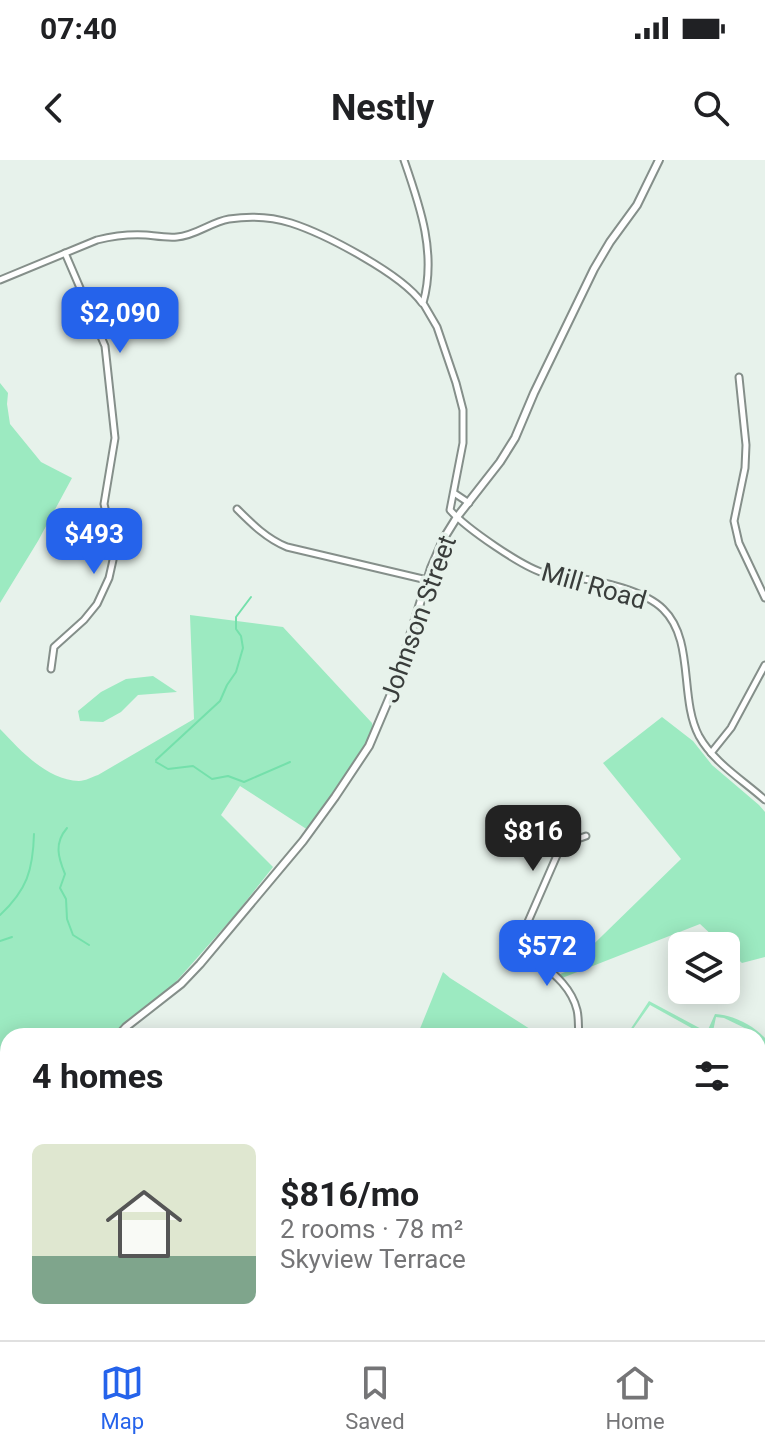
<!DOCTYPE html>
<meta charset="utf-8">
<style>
:root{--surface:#fff;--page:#f6f6f6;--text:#202124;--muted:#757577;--line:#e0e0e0;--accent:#2563eb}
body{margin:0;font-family:Roboto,sans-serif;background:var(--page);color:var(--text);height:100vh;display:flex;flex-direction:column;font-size:30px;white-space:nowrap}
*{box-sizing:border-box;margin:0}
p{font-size:26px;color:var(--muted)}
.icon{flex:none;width:44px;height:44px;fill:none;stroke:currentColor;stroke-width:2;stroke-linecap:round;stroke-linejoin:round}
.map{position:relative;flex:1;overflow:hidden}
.side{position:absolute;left:0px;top:868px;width:766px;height:312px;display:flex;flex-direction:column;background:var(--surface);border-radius:24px 24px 0 0;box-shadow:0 4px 20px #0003}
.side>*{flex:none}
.fabs{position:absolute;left:668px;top:772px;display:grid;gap:16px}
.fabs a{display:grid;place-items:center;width:72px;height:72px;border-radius:12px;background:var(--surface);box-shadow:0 4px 20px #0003;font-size:40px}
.price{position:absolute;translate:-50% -68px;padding:0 18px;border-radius:16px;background:var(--accent);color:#fff;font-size:26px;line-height:52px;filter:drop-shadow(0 2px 4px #0008)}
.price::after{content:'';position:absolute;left:50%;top:48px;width:24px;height:18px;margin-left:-12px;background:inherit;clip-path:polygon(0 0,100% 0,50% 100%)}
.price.on{background:#222;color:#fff}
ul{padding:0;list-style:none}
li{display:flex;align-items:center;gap:24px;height:200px;padding:0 32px}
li+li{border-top:2px solid var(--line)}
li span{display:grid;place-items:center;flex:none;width:224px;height:160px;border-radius:12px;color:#555}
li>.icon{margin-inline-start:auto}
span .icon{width:96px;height:96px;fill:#fffc;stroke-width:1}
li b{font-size:34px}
h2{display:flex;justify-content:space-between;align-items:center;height:96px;padding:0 32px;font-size:34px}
.status{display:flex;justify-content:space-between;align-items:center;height:56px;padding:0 40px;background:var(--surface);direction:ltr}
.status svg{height:22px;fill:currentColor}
header{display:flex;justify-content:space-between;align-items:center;height:104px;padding:0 32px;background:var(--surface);font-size:36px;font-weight:700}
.tabs{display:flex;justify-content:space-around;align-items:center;height:112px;border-top:2px solid var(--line);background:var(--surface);font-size:22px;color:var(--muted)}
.tabs a{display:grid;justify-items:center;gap:4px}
.tabs .on{color:var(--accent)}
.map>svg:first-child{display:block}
.green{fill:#9ceac1}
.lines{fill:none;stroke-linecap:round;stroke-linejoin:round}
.stream{stroke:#74e0ab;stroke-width:2}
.minor-casing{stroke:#858f8a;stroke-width:9}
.tertiary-casing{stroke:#858f8a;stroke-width:10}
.minor{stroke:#fff;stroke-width:5}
.tertiary{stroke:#fff;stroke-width:6}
.labels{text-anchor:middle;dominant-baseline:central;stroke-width:7;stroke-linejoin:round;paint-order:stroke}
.street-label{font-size:26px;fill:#393d3b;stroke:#e7f2eb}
</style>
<div class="status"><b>07:40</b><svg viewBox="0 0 49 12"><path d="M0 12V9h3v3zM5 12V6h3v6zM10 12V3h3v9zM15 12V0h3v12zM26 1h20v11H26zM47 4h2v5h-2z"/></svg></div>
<header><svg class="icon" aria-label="back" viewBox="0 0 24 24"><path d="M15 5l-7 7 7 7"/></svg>Nestly<svg class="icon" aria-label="search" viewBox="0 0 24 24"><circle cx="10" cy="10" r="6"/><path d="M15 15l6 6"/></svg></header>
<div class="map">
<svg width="765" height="1180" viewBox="0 0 765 1180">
<rect width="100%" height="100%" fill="#e7f2eb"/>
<g class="green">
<polygon points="0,223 8,233 7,244 10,264 41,302 72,318 38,381 0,443"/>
<path d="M190 455 283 467 372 563 374 573 368 587 308 670 240 626 221 655 273 707 235 755 174 824 131 858 112 876H8V1172H83L82 1180H0V569C21 591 47 620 79 621 85 621 92 617 98 615L194 559Z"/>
<polygon points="153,516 177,532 138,535 121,552 103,562 80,561 78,551 101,532 126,519"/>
<polygon points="662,557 693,581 712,605 759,645 765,652 765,797 742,803 700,764 562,818 558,815 565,812 681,699 603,603"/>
<polygon points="443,812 450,818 541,876 417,876"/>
<path d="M649 841 707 872 715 854C733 855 753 865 765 878V912L758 904V876H752L753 872 724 858 716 857 712 876H706L650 845 628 876H626Z"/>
<polygon points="765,1100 765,1180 695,1180 676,1172 758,1172 758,1104"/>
<polygon points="340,1172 422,1172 418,1180 341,1180"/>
</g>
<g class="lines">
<g class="stream">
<polyline points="156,600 220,541 227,525 236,512 243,488 241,476 236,469 236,457 251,437"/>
<polyline points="156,602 168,609 193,606 212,619 228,616 244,622 290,602"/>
<path d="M67 668C54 683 58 697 65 714L60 728 66 739 67 759 73 775 89 785"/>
<path d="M0 755C27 730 33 710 34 674"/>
<polyline points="0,781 12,777"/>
<polyline points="0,1006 8,1000"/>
<polyline points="0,1040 8,1045"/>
<polyline points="394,1172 404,1178 404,1180"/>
</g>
<g class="minor-casing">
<g id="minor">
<path d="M404 0C420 46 437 94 423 143L437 167 456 223 463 250V283L450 350C466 368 523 408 547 414 556 417 567 417 577 418 601 421 645 431 663 449 695 480 679 538 699 576 714 603 743 620 765 640"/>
<path d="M0 120 97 80C113 76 129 74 146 75 156 76 167 78 177 77 195 76 211 62 229 59 249 56 272 57 291 63 325 74 402 114 422 143"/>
<polyline points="739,217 746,285 745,308 734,361 739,383 765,438"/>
<polyline points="454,333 469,343"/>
<path d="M237 349C252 364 267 379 287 387L427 420"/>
<polyline points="51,509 54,487 84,460 97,444 109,418 113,400 114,387 104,344 115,278 105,186 65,93"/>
<polyline points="711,593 731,568 765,505"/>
<path d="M579 876C578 867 579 858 577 850 570 821 542 806 523 787L520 780 558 693 569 682 586 676"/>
<polyline points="658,1172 673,1180"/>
</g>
</g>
<g class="tertiary-casing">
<g id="tertiary">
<polyline points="118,876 126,867 181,824 200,804 303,681 335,637 369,586 394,527 431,408 444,378 457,357 500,302 515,278 534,233 594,109 610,82 637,45 659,0"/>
<polyline points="87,1180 88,1172"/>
</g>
</g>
<use href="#minor" class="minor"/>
<use href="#tertiary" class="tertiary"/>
</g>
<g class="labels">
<g class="street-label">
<text transform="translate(594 426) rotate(16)">Mill Road</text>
<text transform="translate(418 459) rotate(-70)">Johnson Street</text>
</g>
</g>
</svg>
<div class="fabs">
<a><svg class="icon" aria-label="layers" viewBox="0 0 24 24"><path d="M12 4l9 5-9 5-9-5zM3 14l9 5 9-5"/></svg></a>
</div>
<b class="price" style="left:120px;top:195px">$2,090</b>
<b class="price" style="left:94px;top:416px">$493</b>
<b class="price on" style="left:533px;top:713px">$816</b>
<b class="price" style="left:547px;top:828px">$572</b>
<section class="side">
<h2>4 homes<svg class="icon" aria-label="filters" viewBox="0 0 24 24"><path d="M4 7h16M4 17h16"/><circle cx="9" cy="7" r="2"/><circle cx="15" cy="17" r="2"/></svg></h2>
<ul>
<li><span style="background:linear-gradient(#dfe7d0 70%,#7fa58c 0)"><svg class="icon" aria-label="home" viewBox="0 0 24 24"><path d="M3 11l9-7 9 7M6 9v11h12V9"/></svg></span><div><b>$816/mo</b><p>2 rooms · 78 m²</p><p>Skyview Terrace</p></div></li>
</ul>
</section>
</div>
<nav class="tabs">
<a class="on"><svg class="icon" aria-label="map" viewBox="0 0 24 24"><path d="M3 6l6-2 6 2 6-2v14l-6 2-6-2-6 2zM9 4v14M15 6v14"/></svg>Map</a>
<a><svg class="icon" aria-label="saved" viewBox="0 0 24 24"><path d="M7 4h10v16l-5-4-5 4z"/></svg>Saved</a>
<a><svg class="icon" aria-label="home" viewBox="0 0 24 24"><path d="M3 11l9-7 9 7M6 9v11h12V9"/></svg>Home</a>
</nav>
